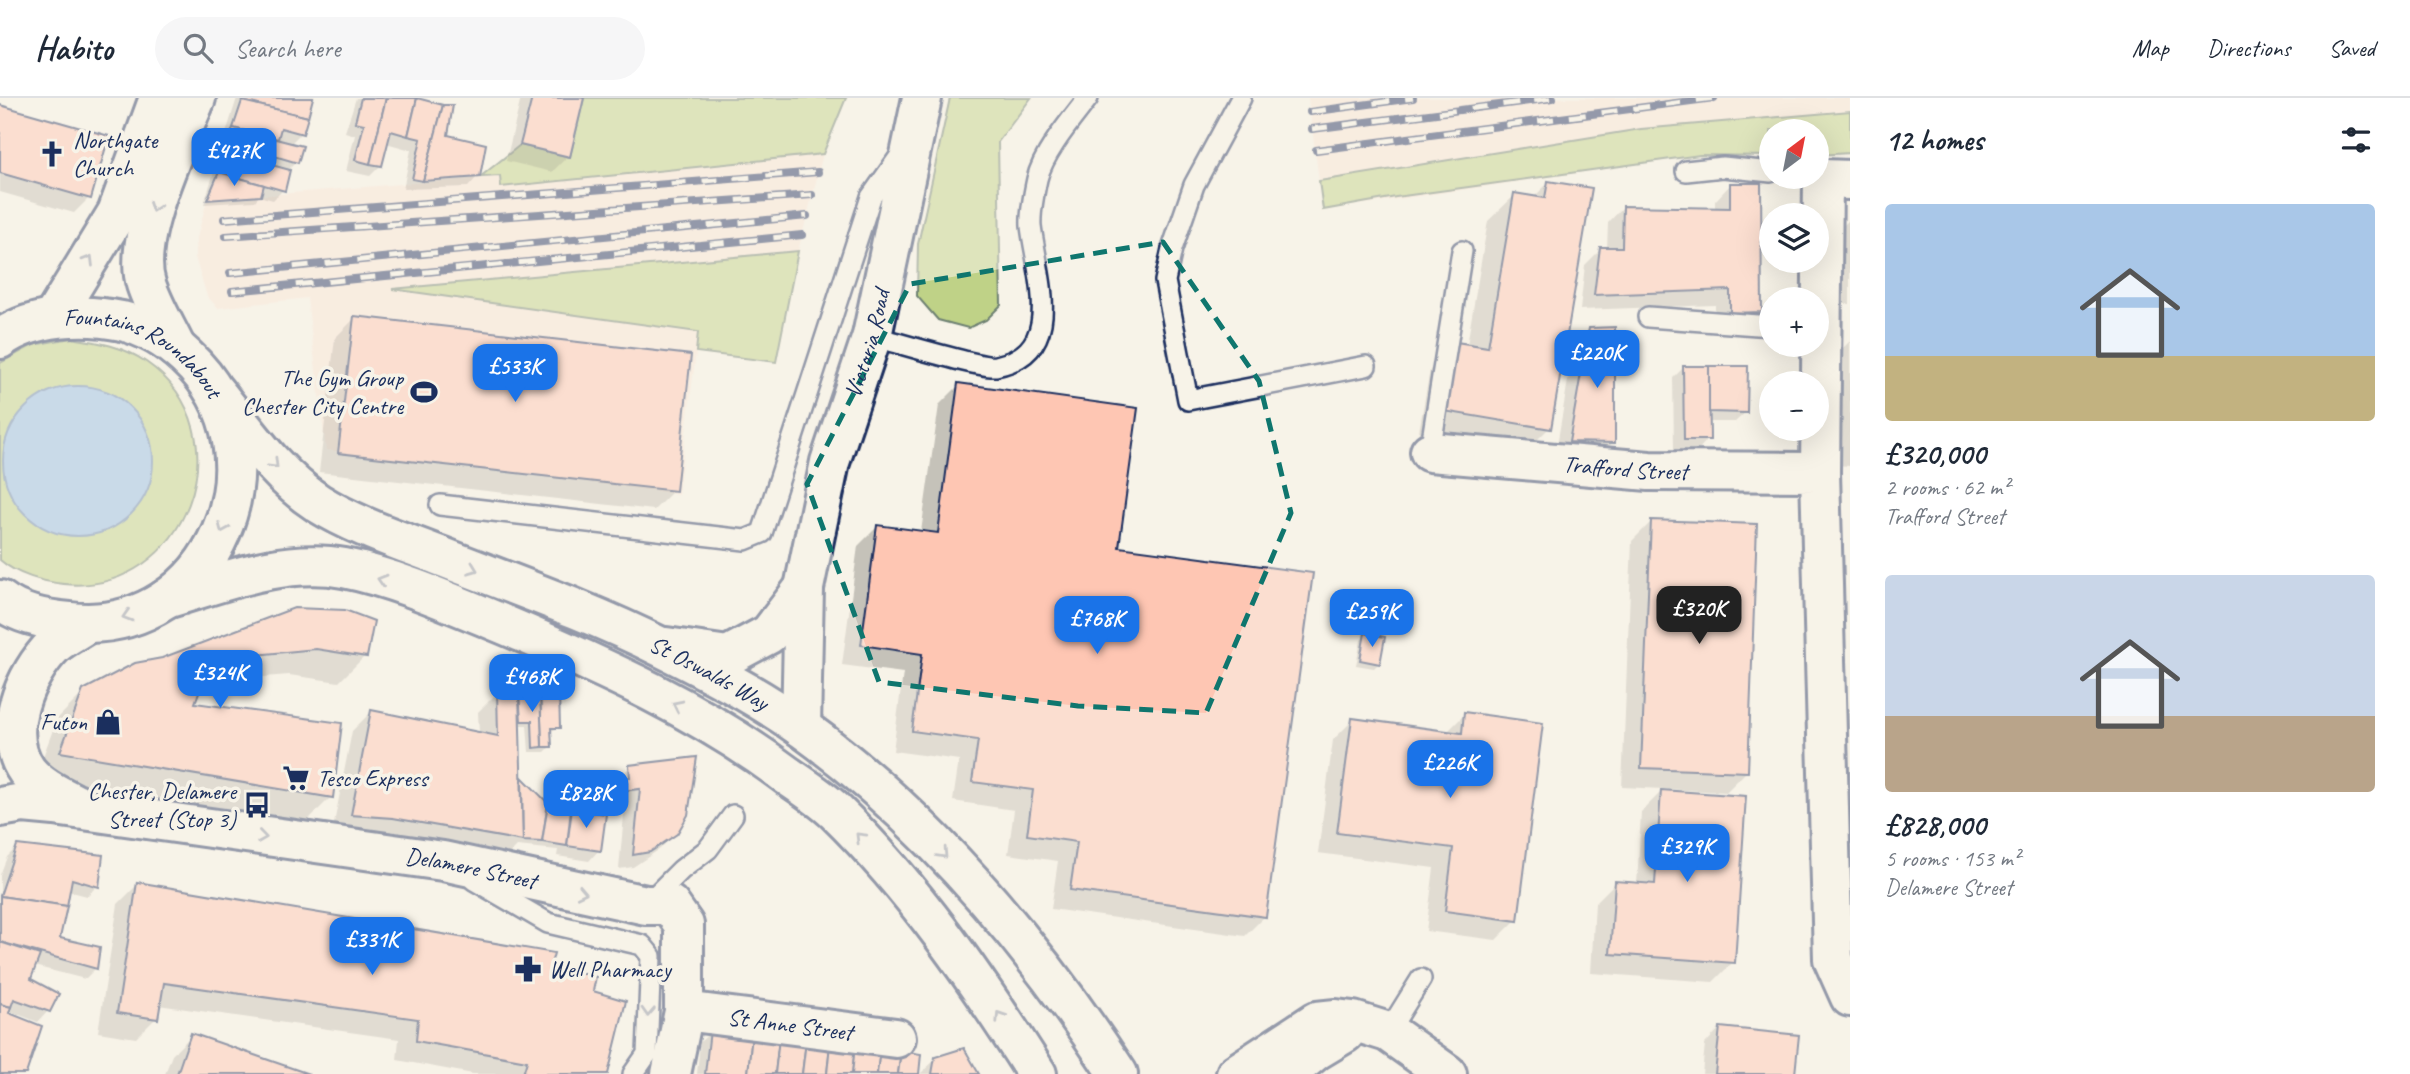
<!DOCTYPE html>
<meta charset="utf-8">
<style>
:root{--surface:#fff;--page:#f6f6f7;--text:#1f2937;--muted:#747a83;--line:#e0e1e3;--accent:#1a73e8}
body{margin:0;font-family:Caveat,sans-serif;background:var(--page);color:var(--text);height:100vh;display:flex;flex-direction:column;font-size:26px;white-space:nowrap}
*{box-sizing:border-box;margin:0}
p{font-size:23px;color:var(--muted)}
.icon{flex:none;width:38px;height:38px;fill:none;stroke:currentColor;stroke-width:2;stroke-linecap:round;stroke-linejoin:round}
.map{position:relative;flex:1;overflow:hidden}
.panel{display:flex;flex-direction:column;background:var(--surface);width:560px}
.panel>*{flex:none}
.needle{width:46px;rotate:32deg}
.buttons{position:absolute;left:1759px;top:21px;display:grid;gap:14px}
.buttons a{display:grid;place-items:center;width:70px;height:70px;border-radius:50%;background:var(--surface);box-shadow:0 7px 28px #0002;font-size:35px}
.price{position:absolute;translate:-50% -60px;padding:0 16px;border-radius:14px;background:var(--accent);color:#fff;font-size:23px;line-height:46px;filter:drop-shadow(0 2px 4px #0008)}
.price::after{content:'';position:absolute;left:50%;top:42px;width:21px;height:16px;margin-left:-10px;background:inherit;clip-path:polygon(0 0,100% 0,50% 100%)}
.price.selected{background:#222;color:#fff}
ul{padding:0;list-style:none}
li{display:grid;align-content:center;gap:14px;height:371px;padding:0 35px}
li span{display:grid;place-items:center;height:217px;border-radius:7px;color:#555}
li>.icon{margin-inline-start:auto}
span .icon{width:126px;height:126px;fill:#fffc;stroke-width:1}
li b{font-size:30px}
h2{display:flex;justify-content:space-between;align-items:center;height:84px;padding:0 35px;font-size:30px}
header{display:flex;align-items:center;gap:42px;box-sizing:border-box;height:98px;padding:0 35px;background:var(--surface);border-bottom:2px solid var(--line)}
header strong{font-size:33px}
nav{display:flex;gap:38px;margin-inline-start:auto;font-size:24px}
.search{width:490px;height:63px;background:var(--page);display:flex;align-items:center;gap:18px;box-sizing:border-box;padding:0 24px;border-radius:38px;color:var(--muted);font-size:26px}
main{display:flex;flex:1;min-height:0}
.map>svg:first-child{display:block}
.built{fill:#f9e6d8}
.green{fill:#bfd287;stroke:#6d8072;stroke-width:2}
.water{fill:#91bce9;stroke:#6284b1;stroke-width:2}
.shadow{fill:#0003}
.building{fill:#fec6b3;stroke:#1b2f5e;stroke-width:2}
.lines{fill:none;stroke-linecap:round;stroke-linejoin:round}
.lane-casing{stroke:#1b2f5e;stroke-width:24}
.street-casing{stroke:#1b2f5e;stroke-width:44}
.secondary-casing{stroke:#1b2f5e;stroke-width:44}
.highway-casing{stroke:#1b2f5e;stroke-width:44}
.lane{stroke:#f7f3e8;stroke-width:19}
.street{stroke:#f7f3e8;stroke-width:38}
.secondary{stroke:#f7f3e8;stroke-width:38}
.highway{stroke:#f7f3e8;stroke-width:38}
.rail-casing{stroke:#1b2f5e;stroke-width:8}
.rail{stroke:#f7f3e8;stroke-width:5;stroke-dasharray:16;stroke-linecap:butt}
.oneway{stroke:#8991a3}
.marked{fill:none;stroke:#0f766e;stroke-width:5;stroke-dasharray:14 9;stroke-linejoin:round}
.labels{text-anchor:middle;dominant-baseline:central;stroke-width:7;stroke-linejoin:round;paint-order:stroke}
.poi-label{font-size:24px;fill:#1b2f5e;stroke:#f7f3e8;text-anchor:start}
.street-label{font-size:24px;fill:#1b2f5e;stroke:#f7f3e8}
</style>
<header>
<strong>Habito</strong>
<div class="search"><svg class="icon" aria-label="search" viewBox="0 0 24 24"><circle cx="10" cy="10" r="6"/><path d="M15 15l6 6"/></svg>Search here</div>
<nav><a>Map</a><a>Directions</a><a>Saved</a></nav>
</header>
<main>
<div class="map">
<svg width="1850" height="976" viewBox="0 0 1850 976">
<rect width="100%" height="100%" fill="#f7f3e8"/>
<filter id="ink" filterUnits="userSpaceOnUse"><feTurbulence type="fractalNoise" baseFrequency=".0143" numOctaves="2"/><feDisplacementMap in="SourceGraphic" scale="14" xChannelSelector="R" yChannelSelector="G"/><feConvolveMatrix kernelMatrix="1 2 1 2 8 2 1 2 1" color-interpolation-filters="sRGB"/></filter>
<g filter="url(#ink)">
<g class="built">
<polygon points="1308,0 1850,0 1850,55 1817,57 1816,33 1771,33 1771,58 1700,57 1323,112"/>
<polygon points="823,56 798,153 776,264 696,254 678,396 326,352 307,200 218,210 207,198 195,159 197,140 207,102 500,78 501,89"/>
</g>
<g class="green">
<polygon points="584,0 846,0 823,56 501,89 500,78 480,79 520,47 570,59"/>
<polygon points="950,0 1031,0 998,44 1001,207 986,222 968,230 938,222 917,198 918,146"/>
<polygon points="1850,13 1850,55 1817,57 1816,33 1771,33 1771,58 1700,57 1396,99 1323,112 1319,83 1641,31"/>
<polygon points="798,153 776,264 696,254 698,234 392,191"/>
<path d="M71 240C98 244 123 248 146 264 248 334 186 498 64 486 43 484 17 477 0 462V265L33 247Z"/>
</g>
<circle class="water" cx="78" cy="363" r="75"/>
<g class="shadow">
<polygon points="237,0 311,0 301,35 290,46 296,64 287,73 283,92 273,102 259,98 255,103 204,106"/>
<polygon points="356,0 408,0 478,78 468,89 403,91 411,52 386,45 380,68 370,78 346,73 355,37 345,34"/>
<polygon points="521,0 582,0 568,58 552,74 506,63"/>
<polygon points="0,9 89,100 74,115 0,94"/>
<polygon points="1548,85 1549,330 1523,356 1418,339 1430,272 1456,245 1467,247 1488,123 1515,97 1533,100"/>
<polygon points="1730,87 1760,214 1745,229 1715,229 1715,207 1580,212 1585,167 1601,151 1607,151 1608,125 1623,109 1715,112 1715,103"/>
<polygon points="1850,121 1850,206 1840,206 1840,131"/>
<polygon points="355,220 674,392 654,412 319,374 335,240"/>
<polygon points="1590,231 1613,344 1597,360 1555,359 1574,247"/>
<polygon points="1850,243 1850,368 1835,367 1834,259"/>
<polygon points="1683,270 1746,314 1735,324 1707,324 1708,341 1698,352 1674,352 1673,280"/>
<polygon points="959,287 1117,450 1265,818 1245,838 1051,811 1058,763 1008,756 1014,712 953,703 959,662 893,653 903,575 842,567 858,448 878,428 921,434 939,307"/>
<polygon points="1652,423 1746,674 1726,694 1622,689 1632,443"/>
<polygon points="294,512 365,558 339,584 289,577 227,582 198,590 192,606 331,699 304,726 35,680 57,621 84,594"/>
<polygon points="1365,537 1379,565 1374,570 1356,567 1361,542"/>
<polygon points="498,594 557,594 559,629 550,634 550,649 545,654 529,654 527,627 518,627 520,684 522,682 547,707 572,703 588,686 616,682 630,669 676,734 660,751 633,769 619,771 625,706 572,712 599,752 589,763 557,758 558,752 517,748 502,763 332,736 352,633 372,613 479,635 478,614"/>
<polygon points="1465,616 1516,822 1496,842 1426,833 1434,770 1318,755 1333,642 1353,622 1447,634"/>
<polygon points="1664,691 1733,864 1713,884 1591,875 1595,805 1615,785 1637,787 1641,714"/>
<polygon points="17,749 97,788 87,798 68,793 58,841 98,850 95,871 85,881 34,868 28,881 48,913 38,924 2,910 24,976 0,976 0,777 7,759"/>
<polygon points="138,786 549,867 591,894 607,976 473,976 397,962 399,941 158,907 156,920 136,940 98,934 118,806"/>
<polygon points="1720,930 1794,976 1702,976 1705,946"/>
<polygon points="711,934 917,976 697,976 700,944"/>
<polygon points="192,937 303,976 165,976 172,957"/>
<polygon points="936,961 977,976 920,976"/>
</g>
<g class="building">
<polygon points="243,0 313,0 308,19 242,3"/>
<polygon points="361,0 386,0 370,66 355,62 364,26 355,24"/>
<polygon points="386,0 417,0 408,38 391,33 382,68 370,66"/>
<polygon points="417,0 443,7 423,83 412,81 421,41 408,38"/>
<polygon points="532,0 584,0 570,59 520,47"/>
<polygon points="242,3 308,19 303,36 281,30 278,41 233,30"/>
<polygon points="0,7 109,38 91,101 0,75"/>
<polygon points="443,7 453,7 448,37 486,46 480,79 423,83"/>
<polygon points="233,30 303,48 298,65 271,57 268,67 224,54"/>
<polygon points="224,54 290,72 285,93 219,74"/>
<polygon points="219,74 264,87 261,98 207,102"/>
<polygon points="1548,83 1592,90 1551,331 1444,313 1456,244 1488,249 1514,95 1545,100"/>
<polygon points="1730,85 1761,85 1762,214 1730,215 1730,192 1594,197 1600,149 1622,149 1623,108 1730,110"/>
<polygon points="354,218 691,257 676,393 338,355"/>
<polygon points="1615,229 1615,345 1569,344 1589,230"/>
<polygon points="1683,268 1709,268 1710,342 1684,342"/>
<polygon points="1709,268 1748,268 1747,315 1709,314"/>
<polygon points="958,285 1138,310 1119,449 1313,475 1266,819 1070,792 1077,744 1027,737 1033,692 972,684 978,642 912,633 922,556 861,547 877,427 938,435"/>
<polygon points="1651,422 1757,426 1748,674 1641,670"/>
<polygon points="294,510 345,512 374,523 367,559 316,551 255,557 208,570 195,605 342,625 333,700 60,654 83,592 135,565 162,560"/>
<polygon points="1365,535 1385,539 1380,566 1360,562"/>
<polygon points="497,592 519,594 523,743 393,720 351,717 371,612 498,638"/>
<polygon points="540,593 559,593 560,630 551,630 552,649 542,649"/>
<polygon points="540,593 542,649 533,650 532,623 521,623 519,594"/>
<polygon points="1464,614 1543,625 1518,823 1445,813 1453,750 1337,735 1352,620 1462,635"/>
<polygon points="697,659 688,717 677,736 650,754 633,757 640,691 584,697 587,684 630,679 629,667"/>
<polygon points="522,679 548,705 542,744 523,743"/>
<polygon points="1661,692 1746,698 1735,865 1610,856 1615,783 1655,786"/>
<polygon points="572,701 567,748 542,744 548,705"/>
<polygon points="572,711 606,716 601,753 567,748"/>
<polygon points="17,747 103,757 99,789 72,781 67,808 0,798"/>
<polygon points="137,784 554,855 551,866 596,879 593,893 626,903 608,976 523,976 527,963 416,943 418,921 164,885 158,921 117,915"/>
<polygon points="0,798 67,808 60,840 100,849 97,871 0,844"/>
<polygon points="0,844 40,857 31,881 59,896 50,914 14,901 11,909 0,906"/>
<polygon points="0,906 11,909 9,915 42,928 26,976 0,976"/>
<polygon points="1720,929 1799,937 1795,976 1715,976"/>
<polygon points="710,932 752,936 748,976 705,976"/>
<polygon points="191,935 309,976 177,976"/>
<polygon points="752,936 779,940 775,976 748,976"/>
<polygon points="779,940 806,943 802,976 775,976"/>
<polygon points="806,943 830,946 827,976 802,976"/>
<polygon points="830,946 855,948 852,976 827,976"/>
<polygon points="855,948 880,952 877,976 852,976"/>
<polygon points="964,950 979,976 932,976 935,959"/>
<polygon points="880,952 901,953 898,976 877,976"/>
<polygon points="901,953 921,956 919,976 898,976"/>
</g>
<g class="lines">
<g class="lane-casing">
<g id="lane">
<polyline points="1241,0 1194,87 1172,151 1165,183 1188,302 1366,268"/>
<polyline points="1686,73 1723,69 1771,74"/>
<polyline points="1648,219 1771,228"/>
<path d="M872 238C892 243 983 271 996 268 1067 254 1037 178 1031 128 1030 114 1034 95 1037 81 1043 55 1072 21 1088 0"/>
<polyline points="1430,354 1462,153"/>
<polyline points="440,407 745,442 762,435 871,99 900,58"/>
<polyline points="474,782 548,825 642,847 651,858 647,956 633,976"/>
<polyline points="647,806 681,772 708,751 733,717"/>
<polyline points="1388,934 1421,881"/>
</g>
</g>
<g class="street-casing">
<g id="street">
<path id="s1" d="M1430 354 1649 373 1820 374 1833 861 1850 899"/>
<polyline points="1820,374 1823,81 1850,82"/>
<path id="s2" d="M684 913 896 940"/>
</g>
</g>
<g class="secondary-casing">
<g id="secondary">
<polyline points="666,549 728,558 769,536 804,490"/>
<path id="s3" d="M801 629 804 490 830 364 872 238 922 0"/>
<path d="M76 706C58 697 40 689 27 673 0 635 24 577 54 547 63 539 76 533 86 526"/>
<path id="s4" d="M0 709 23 705 55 708 443 763 646 807H670L684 827V913L671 976"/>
<polyline points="1236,976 1317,923 1336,921 1353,923 1388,934 1447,976"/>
<polyline points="1287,976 1315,953 1345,935"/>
</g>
</g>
<g class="highway-casing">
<g id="highway">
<polyline points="53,220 117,115 159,0"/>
<path id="s5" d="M0 241C33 217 84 215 122 223 146 229 168 242 186 259 290 355 214 540 70 524 46 522 19 517 0 502"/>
<path d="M176 250C166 229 153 208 146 186 131 140 178 45 196 0"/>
<path id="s6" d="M215 294C246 332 276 378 318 405 355 428 399 442 440 458 514 487 589 513 661 549 709 573 758 598 802 630 928 721 1033 846 1118 976"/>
<path d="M166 501C223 484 284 459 344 470 396 480 456 507 505 527 604 569 702 613 788 678 804 689 821 700 835 713 915 791 977 882 1037 976"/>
</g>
</g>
<use href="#lane" class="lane"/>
<use href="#street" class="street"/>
<use href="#secondary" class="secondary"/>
<use href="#highway" class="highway"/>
<g class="rail-casing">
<g id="rail">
<polyline points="1310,14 1413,0"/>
<polyline points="1312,31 1553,0"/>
<polyline points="1316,52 1714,0"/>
<polyline points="224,121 818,74"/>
<polyline points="226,138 812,97"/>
<polyline points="230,175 807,118"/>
<polyline points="232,193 802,137"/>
</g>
</g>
<use href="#rail" class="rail"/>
</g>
<defs><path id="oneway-chevron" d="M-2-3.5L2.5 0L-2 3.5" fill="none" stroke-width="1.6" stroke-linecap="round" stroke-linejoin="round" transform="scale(1.75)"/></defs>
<g class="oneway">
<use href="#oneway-chevron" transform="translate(154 109) rotate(108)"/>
<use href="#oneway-chevron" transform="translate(89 162) rotate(-59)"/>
<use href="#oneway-chevron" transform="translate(274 366) rotate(45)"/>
<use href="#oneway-chevron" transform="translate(223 430) rotate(113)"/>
<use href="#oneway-chevron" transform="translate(473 471) rotate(21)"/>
<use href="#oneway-chevron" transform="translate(382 482) rotate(-163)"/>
<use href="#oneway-chevron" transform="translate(127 518) rotate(163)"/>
<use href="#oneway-chevron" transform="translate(677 607) rotate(-154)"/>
<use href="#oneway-chevron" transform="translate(262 739) rotate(8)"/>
<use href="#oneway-chevron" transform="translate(860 739) rotate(-135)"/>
<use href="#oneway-chevron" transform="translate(943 756) rotate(47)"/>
<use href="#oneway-chevron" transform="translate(582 794) rotate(12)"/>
<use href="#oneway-chevron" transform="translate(648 914) rotate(93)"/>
<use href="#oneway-chevron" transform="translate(1000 918) rotate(-123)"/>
</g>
</g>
<path d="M0 0H1850V976H0ZM1163 144 1259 283 1291 415 1206 615 1078 608 879 584 807 386 910 186Z" fill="#f7f3e8" fill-opacity=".55" fill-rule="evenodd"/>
<path class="marked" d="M1163 144 1259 283 1291 415 1206 615 1078 608 879 584 807 386 910 186Z"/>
<defs>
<g id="church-bare" transform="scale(2.1)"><path d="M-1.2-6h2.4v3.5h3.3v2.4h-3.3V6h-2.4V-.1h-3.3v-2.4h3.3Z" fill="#1b2f5e" stroke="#f7f3e8" stroke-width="2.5" paint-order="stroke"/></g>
<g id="stadium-bare" transform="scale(2.1)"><path d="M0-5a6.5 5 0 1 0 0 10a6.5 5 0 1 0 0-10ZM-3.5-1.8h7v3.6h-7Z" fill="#1b2f5e" stroke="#f7f3e8" stroke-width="2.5" paint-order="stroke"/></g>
<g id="shop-bare" transform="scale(2.1)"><path d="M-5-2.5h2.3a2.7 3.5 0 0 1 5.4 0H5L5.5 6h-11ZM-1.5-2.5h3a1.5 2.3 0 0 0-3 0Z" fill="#1b2f5e" stroke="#f7f3e8" stroke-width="2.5" paint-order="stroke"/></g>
<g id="supermarket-bare" transform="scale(2.1)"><path d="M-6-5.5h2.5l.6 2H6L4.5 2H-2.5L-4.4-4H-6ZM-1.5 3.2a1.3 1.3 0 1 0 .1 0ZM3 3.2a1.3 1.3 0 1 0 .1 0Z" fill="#1b2f5e" stroke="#f7f3e8" stroke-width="2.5" paint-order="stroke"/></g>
<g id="bus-bare" transform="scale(2.1)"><path d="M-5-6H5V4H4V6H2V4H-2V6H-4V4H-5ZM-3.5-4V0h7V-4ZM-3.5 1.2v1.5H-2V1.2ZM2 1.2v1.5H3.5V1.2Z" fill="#1b2f5e" stroke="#f7f3e8" stroke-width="2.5" paint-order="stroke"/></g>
<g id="pharmacy-bare" transform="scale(2.1)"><path d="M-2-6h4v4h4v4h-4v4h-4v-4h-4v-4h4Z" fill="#1b2f5e" stroke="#f7f3e8" stroke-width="2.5" paint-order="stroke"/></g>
</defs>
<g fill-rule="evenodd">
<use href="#church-bare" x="52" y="56"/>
<use href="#stadium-bare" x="424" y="294"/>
<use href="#shop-bare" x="108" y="624"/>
<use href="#supermarket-bare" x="296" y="680"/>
<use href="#bus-bare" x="257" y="707"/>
<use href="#pharmacy-bare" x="528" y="871"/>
</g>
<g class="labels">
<g class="poi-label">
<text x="73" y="42">Northgate<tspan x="73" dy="28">Church</tspan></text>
<text x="403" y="280" text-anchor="end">The Gym Group<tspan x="403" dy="28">Chester City Centre</tspan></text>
<text x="87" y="624" text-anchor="end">Futon</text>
<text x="317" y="680">Tesco Express</text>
<text x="236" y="693" text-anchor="end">Chester, Delamere<tspan x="236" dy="28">Street (Stop 3)</tspan></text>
<text x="549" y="871">Well Pharmacy</text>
</g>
<g class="street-label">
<text stroke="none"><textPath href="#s3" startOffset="392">Victoria Road</textPath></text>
<text stroke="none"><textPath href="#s5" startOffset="159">Fountains Roundabout</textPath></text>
<text stroke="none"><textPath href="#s1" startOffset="196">Trafford Street</textPath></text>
<text stroke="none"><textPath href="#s6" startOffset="579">St Oswalds Way</textPath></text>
<text stroke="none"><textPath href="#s4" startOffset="476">Delamere Street</textPath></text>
<text stroke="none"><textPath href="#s2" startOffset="107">St Anne Street</textPath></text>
</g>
</g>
</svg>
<div class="buttons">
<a><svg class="needle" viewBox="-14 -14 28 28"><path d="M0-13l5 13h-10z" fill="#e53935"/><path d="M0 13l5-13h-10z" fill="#747a83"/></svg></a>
<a><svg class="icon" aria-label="layers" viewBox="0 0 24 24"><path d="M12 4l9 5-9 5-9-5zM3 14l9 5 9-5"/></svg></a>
<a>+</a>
<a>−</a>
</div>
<b class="price" style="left:234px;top:90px">£427K</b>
<b class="price" style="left:1597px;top:292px">£220K</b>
<b class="price" style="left:515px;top:306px">£533K</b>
<b class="price selected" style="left:1699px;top:548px">£320K</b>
<b class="price" style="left:1372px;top:551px">£259K</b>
<b class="price" style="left:1097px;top:558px">£768K</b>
<b class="price" style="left:220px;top:612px">£324K</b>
<b class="price" style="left:532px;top:616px">£468K</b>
<b class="price" style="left:1450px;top:702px">£226K</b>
<b class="price" style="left:586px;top:732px">£828K</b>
<b class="price" style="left:1687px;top:786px">£329K</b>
<b class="price" style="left:372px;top:879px">£331K</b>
</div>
<section class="panel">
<h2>12 homes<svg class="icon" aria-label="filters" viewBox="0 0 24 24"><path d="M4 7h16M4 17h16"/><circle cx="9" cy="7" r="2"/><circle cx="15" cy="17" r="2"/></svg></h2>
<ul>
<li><span style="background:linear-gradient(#a9c7e8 70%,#c2b280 0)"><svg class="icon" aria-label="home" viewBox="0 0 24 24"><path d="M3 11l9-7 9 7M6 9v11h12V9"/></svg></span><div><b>£320,000</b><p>2 rooms · 62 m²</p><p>Trafford Street</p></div></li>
<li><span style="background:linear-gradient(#c9d6e8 65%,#b9a48a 0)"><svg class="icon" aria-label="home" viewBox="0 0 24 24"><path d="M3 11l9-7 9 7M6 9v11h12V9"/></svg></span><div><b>£828,000</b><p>5 rooms · 153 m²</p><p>Delamere Street</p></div></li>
</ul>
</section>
</main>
